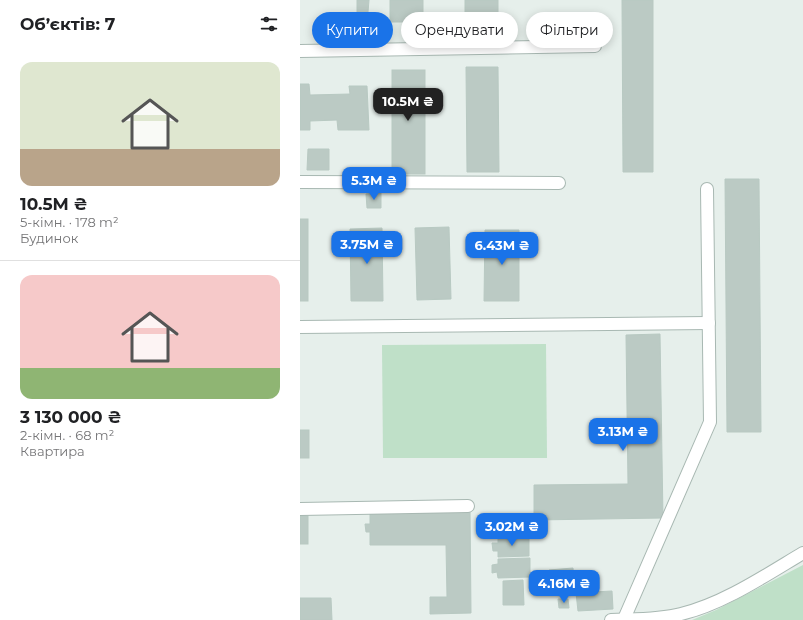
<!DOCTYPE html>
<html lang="uk">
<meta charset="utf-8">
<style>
:root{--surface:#fff;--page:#f6f6f6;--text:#202124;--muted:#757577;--line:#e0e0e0;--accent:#1a73e8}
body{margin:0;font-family:Montserrat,sans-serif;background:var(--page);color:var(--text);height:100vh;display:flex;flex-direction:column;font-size:15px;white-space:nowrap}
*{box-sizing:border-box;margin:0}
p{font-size:13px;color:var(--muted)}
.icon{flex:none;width:22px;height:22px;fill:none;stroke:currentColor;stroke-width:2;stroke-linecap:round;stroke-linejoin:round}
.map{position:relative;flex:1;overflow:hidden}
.panel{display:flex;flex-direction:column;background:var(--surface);width:300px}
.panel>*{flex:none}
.banner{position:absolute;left:12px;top:12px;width:380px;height:36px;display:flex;gap:8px}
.price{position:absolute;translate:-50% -34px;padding:0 9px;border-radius:8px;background:var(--accent);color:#fff;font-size:13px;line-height:26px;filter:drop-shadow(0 1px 2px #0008)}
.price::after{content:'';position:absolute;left:50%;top:24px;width:12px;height:9px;margin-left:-6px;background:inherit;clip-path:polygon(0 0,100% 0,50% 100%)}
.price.on{background:#222;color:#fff}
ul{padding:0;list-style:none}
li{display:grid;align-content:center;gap:8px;height:212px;padding:0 20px}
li+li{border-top:1px solid var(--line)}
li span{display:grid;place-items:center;height:124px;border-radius:12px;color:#555}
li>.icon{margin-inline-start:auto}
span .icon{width:72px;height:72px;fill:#fffc;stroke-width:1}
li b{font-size:17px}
h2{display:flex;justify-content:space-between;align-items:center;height:48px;padding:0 20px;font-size:17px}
.tag{padding:0 14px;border-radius:18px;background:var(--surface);box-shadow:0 2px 10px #0003;font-size:14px;line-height:36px}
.tag.on{background:var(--accent);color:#fff}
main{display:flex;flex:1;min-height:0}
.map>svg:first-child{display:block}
.green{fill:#bfe0c8}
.building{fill:#bbcac4;stroke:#b8c9c2}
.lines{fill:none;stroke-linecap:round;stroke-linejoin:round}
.minor-casing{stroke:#a8b8b2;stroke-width:14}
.minor{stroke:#fff;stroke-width:12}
</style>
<main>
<section class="panel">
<h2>Об’єктів: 7<svg class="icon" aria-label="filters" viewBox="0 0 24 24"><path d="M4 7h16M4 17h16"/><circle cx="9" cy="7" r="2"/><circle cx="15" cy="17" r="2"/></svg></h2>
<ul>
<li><span style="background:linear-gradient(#dfe7d0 70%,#b9a48a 0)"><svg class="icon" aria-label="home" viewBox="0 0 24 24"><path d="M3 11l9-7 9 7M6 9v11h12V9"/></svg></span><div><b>10.5M ₴</b><p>5-кімн. · 178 m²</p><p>Будинок</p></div></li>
<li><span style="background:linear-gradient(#f6c9c9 75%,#8fb573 0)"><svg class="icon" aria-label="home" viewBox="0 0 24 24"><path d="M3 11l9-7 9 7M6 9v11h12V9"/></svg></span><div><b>3 130 000 ₴</b><p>2-кімн. · 68 m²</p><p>Квартира</p></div></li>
</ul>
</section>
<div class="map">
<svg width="503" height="620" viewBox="0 0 503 620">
<rect width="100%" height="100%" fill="#e6efeb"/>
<g class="green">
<polygon points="246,344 247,458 83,458 82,345"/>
<polygon points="503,565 503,620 392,620 416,610"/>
</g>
<g class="building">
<polygon points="57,0 69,0 68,12 57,12"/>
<rect x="90" y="0" width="33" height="22"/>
<rect x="165" y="0" width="33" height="20"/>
<polygon points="322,0 353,0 353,172 323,172"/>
<polygon points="166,67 198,67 199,172 167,172"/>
<rect x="92" y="70" width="33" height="104"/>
<polygon points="0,84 9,84 10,95 50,94 49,86 67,86 69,130 38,130 37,120 10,121 10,130 0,130"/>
<polygon points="8,149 29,149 29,170 7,170"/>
<polygon points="425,179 459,179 461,432 427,432"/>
<polygon points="81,193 81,208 67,208 66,194"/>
<rect x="0" y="219" width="8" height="82"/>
<polygon points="149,227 151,299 117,300 115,228"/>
<polygon points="82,228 83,301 51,301 50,229"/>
<polygon points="185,230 219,230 219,301 184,301"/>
<polygon points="360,334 363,518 234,520 234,485 328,484 326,335"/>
<rect x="0" y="430" width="9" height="28"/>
<polygon points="170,511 171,613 130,614 130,597 147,597 146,545 70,545 70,532 66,532 65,524 70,524 70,512"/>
<rect x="0" y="516" width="8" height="28"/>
<polygon points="198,537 229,537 229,556 198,557 198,551 193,551 192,543 198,543"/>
<polygon points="230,558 230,577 198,578 197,572 192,573 192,565 198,564 198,559"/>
<polygon points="273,568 274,583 250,585 249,570"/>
<polygon points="223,580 224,605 203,605 203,581"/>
<polygon points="312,591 313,609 278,611 276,593"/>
<polygon points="0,598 31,598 32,620 0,620"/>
<polygon points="258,599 268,599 269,608 259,608"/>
</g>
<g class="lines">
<g class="minor-casing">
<g id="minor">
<polyline points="0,51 295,46"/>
<polyline points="0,182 259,183"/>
<polyline points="0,327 409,323"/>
<polyline points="0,509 168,506"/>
<polyline points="324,619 410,422 407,189"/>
<path d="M311 620C334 619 358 620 381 614 423 604 466 575 503 553"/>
</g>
</g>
<use href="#minor" class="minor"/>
</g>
</svg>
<b class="price on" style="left:108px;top:122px">10.5M ₴</b>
<b class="price" style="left:74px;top:201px">5.3M ₴</b>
<b class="price" style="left:67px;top:265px">3.75M ₴</b>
<b class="price" style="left:202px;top:266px">6.43M ₴</b>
<b class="price" style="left:323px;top:452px">3.13M ₴</b>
<b class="price" style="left:212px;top:547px">3.02M ₴</b>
<b class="price" style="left:264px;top:604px">4.16M ₴</b>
<div class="banner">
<a class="tag on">Купити</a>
<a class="tag">Орендувати</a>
<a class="tag">Фільтри</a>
</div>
</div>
</main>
